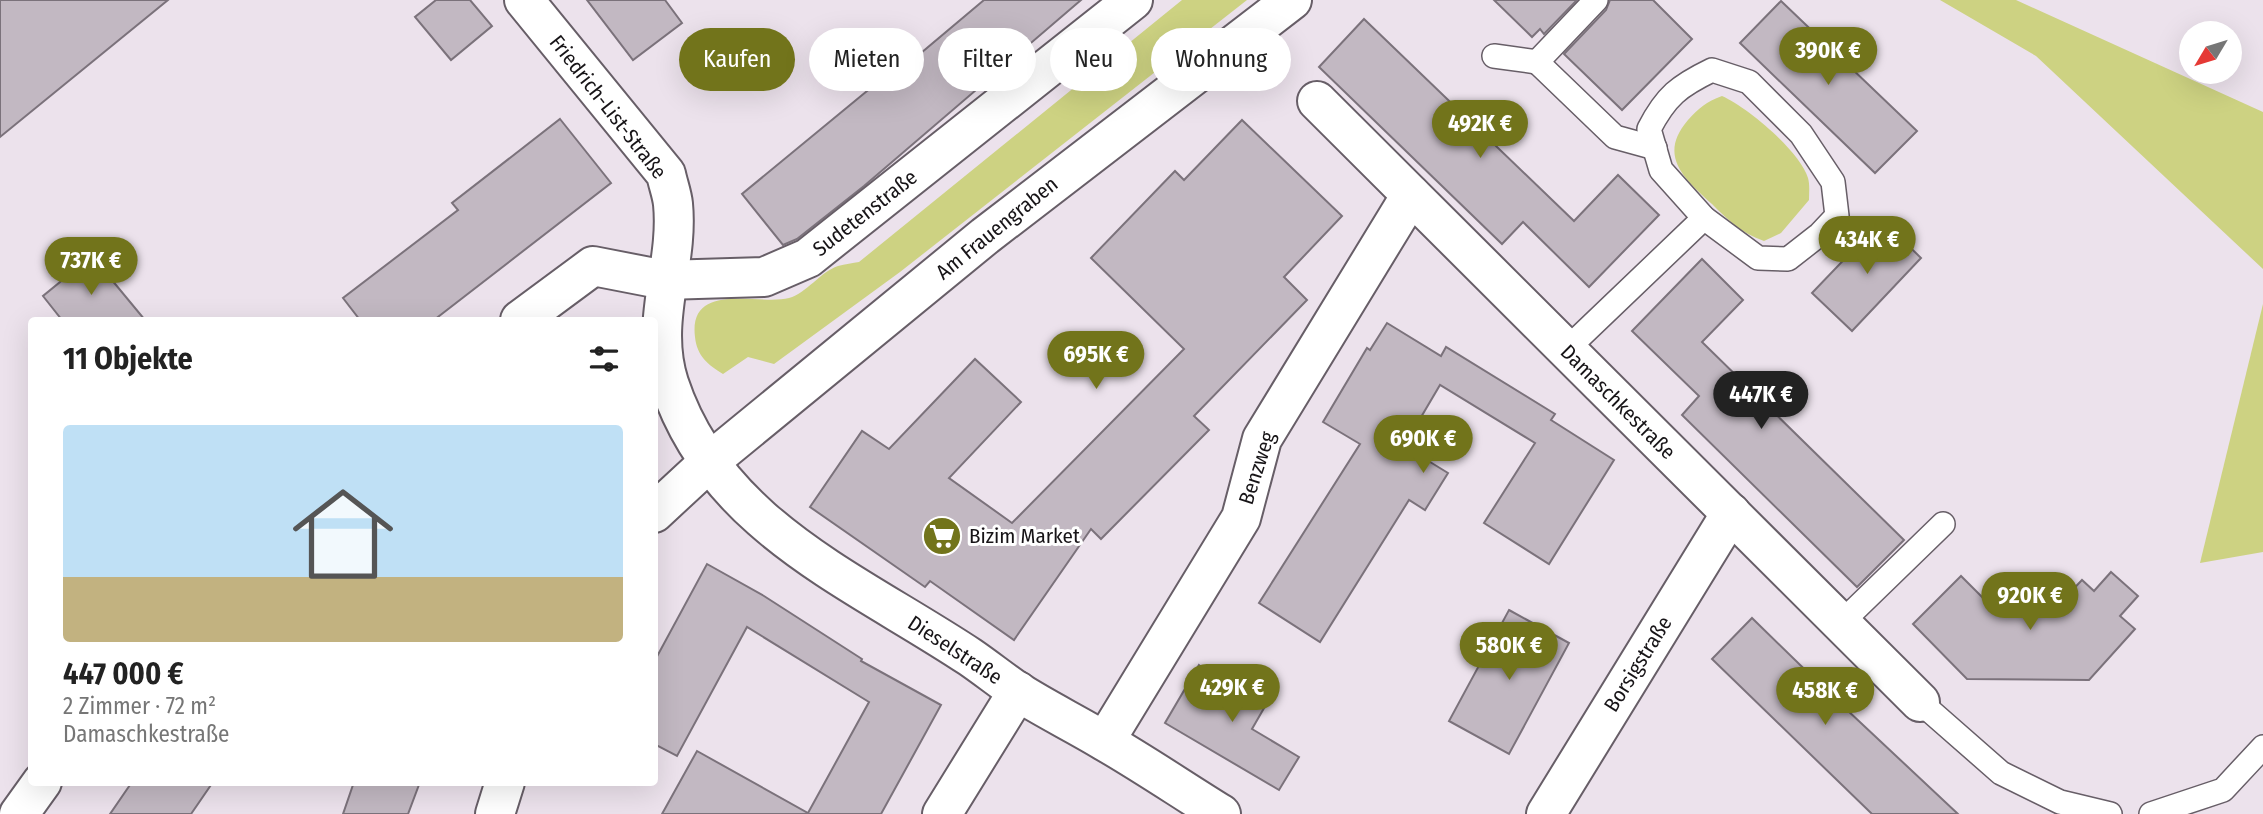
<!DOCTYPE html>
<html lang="de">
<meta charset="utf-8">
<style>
:root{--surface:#fff;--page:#f6f6f6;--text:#222;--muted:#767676;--accent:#72741b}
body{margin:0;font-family:"Fira Sans Condensed",sans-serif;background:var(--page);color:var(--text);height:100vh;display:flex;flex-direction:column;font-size:26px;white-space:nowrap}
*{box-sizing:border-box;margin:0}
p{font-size:23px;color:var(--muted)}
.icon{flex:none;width:38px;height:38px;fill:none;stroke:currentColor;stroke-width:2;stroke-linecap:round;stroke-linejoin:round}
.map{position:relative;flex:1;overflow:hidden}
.panel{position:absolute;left:28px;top:317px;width:630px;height:469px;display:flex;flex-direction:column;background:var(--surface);border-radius:7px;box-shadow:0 7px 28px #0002}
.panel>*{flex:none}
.top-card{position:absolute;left:679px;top:28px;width:665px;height:63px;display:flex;gap:14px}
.needle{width:46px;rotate:232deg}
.tools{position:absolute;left:2179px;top:21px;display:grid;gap:14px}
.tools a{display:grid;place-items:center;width:63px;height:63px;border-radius:50%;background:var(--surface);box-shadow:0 7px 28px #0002;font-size:35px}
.price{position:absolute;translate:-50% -60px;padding:0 16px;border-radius:24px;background:var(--accent);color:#fff;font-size:23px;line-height:46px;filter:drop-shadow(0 2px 4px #0008)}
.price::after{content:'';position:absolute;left:50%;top:42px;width:21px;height:16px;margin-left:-10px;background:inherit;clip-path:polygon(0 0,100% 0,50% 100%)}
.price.active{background:#222;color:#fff}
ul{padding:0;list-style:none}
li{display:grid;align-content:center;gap:14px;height:371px;padding:0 35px}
li span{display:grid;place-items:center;height:217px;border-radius:7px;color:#555}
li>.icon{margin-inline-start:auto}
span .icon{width:126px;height:126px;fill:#fffc;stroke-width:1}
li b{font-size:30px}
h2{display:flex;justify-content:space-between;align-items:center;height:84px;padding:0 35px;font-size:30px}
.chip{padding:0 24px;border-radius:32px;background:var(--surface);box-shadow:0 7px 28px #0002;font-size:24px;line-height:63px}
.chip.active{background:var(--accent);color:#fff}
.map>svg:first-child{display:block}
.green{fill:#cdd282}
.building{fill:#c2b8c2;stroke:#7b727b;stroke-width:2}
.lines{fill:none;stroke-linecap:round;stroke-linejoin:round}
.lane-casing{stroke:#675e67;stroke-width:26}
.street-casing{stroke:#675e67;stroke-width:42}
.secondary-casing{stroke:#675e67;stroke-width:42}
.lane{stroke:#fff;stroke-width:23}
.street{stroke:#fff;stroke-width:38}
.secondary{stroke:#fff;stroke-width:38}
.labels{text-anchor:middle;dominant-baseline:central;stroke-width:6;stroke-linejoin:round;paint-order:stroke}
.street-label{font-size:21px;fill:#171417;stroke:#fff}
.poi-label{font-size:21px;fill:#171417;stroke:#fff;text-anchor:start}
</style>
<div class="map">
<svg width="2263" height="814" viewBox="0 0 2263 814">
<rect width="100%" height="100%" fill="#ece2ec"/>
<g class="green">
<path d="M1182 0H1247L900 272 774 364 748 357 723 374C708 365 697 356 695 337 688 280 760 306 789 298 807 293 820 272 838 266 845 264 853 263 859 262Z"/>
<polygon points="1940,0 2016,0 2263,112 2263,269 2036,56"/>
<path d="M1722 96C1747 107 1800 151 1808 178 1810 185 1809 193 1809 200L1781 233 1764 241C1741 233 1729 221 1712 204 1685 179 1657 156 1688 120 1699 108 1706 102 1722 96Z"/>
<polygon points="2263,304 2263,552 2200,563"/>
</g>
<g class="building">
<polygon points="0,0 168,0 0,137"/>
<polygon points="436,0 470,0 492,26 451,60 415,17"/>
<polygon points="587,0 665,0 682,23 633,60"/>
<polygon points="984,0 1081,0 864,186 797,239 783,245 742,194 912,54 915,58"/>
<polygon points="1494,0 1577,0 1544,34 1540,29 1532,37"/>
<polygon points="1610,0 1653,0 1692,39 1622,110 1564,54 1606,10"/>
<polygon points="1781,1 1917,131 1875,173 1740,43"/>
<polygon points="1364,19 1574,221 1618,175 1659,215 1589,287 1523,222 1502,244 1319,67"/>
<polygon points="560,119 611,183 434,320 360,320 343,298 458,210 452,203"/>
<polygon points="1242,120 1342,216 1284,277 1307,300 1194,416 1209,430 1101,539 1091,529 1014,640 930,581 925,587 810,507 862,431 889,449 975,359 1021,402 949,478 1012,523 1184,349 1091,258 1175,171 1184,180"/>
<polygon points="1882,220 1921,258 1852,331 1812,293"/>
<polygon points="92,256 145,320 62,320 43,296"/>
<polygon points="1702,259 1743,300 1702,342 1904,540 1857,587 1682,415 1699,396 1632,331"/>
<polygon points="1387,323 1441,356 1446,347 1555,414 1551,420 1614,460 1549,564 1484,523 1535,443 1440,385 1404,446 1448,473 1425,510 1409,500 1320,642 1259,603 1360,444 1323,422 1367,348 1370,350"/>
<polygon points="707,564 764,596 862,659 861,661 941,705 881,814 662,814 697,751 808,813 869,702 747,627 677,756 654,744 654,662"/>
<polygon points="2111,572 2138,596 2120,616 2135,629 2089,680 1967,679 1913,624 1961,576 1989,604 2062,601 2082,580 2094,591"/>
<polygon points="1509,610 1569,643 1509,754 1449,721"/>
<polygon points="1752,618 1830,694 1958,814 1872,814 1712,659"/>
<polygon points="1199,665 1237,688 1246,672 1275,689 1252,729 1299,757 1279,790 1165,723"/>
<polygon points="132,782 213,782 191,814 110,814"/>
<polygon points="354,782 420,782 408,814 343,814"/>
</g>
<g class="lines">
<g class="lane-casing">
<g id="lane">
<polyline points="1596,0 1537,62 1615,137 1655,148"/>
<polyline points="1494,56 1537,62"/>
<path d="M1712 70 1749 82 1801 134 1833 182 1837 216 1820 234 1788 259 1758 258 1704 218 1661 170 1649 129C1666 96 1679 86 1712 70Z"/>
<polyline points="1566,350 1704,218"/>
<polyline points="1841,623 1943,524"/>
<polyline points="1920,702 2001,773 2060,802 2110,814"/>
<polyline points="2151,814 2223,790 2263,747"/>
</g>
</g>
<g class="street-casing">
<g id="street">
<path d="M524 0 666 174C668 184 672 194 673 204 679 265 649 321 669 383 716 526 854 580 970 657 986 668 1001 680 1017 691 1045 709 1076 724 1104 741 1144 764 1182 790 1221 814"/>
<polyline points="1317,101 1920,702"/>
<polyline points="520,320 593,266 665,280 764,277 808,258 1133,0"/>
<polyline points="1105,741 1241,518 1262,439 1411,195"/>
<polyline points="19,814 42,782"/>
<polyline points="942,814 1018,691"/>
<polyline points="1546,814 1731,513"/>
</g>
</g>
<g class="secondary-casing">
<g id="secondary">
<polyline points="654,513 708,463 985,236 1292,0"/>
<polyline points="495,814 505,782"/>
</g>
</g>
<use href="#lane" class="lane"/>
<use href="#street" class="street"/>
<use href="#secondary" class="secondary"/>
</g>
<defs>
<g id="supermarket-disc" transform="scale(2.0125)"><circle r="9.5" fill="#72741b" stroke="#fff"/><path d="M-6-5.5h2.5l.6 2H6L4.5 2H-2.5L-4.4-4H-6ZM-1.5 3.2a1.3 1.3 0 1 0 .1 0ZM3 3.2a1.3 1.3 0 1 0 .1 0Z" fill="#fff"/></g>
</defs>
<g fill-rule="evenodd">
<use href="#supermarket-disc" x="942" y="536"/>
</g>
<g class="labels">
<g class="street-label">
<text transform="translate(608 107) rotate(52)">Friedrich-List-Straße</text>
<text transform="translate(865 213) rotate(-38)">Sudetenstraße</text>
<text transform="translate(997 228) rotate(-39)">Am Frauengraben</text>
<text transform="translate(1618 402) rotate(45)">Damaschkestraße</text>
<text transform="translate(1257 468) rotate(-72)">Benzweg</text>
<text transform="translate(955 650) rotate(33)">Dieselstraße</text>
<text transform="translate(1638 664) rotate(-58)">Borsigstraße</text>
</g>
<g class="poi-label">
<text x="969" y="536">Bizim Market</text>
</g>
</g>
</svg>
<div class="tools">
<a><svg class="needle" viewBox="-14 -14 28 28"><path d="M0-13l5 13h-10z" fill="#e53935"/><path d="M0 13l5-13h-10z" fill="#767676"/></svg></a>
</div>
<b class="price" style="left:1828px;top:87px">390K €</b>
<b class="price" style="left:1480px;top:160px">492K €</b>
<b class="price" style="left:1867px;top:276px">434K €</b>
<b class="price" style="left:91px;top:297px">737K €</b>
<b class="price" style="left:1096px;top:391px">695K €</b>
<b class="price active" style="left:1761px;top:431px">447K €</b>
<b class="price" style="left:1423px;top:475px">690K €</b>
<b class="price" style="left:2030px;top:632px">920K €</b>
<b class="price" style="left:1509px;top:682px">580K €</b>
<b class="price" style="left:1232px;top:724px">429K €</b>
<b class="price" style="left:1825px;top:727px">458K €</b>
<div class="top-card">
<a class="chip active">Kaufen</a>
<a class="chip">Mieten</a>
<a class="chip">Filter</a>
<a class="chip">Neu</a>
<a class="chip">Wohnung</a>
</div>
<section class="panel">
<h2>11 Objekte<svg class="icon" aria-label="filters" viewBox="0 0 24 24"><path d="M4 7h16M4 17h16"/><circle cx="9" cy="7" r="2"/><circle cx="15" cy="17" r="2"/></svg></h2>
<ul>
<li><span style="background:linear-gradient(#bfe0f5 70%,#c2b280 0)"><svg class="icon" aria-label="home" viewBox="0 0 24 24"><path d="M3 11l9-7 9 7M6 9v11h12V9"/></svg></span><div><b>447 000 €</b><p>2 Zimmer · 72 m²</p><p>Damaschkestraße</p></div></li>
</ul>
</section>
</div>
